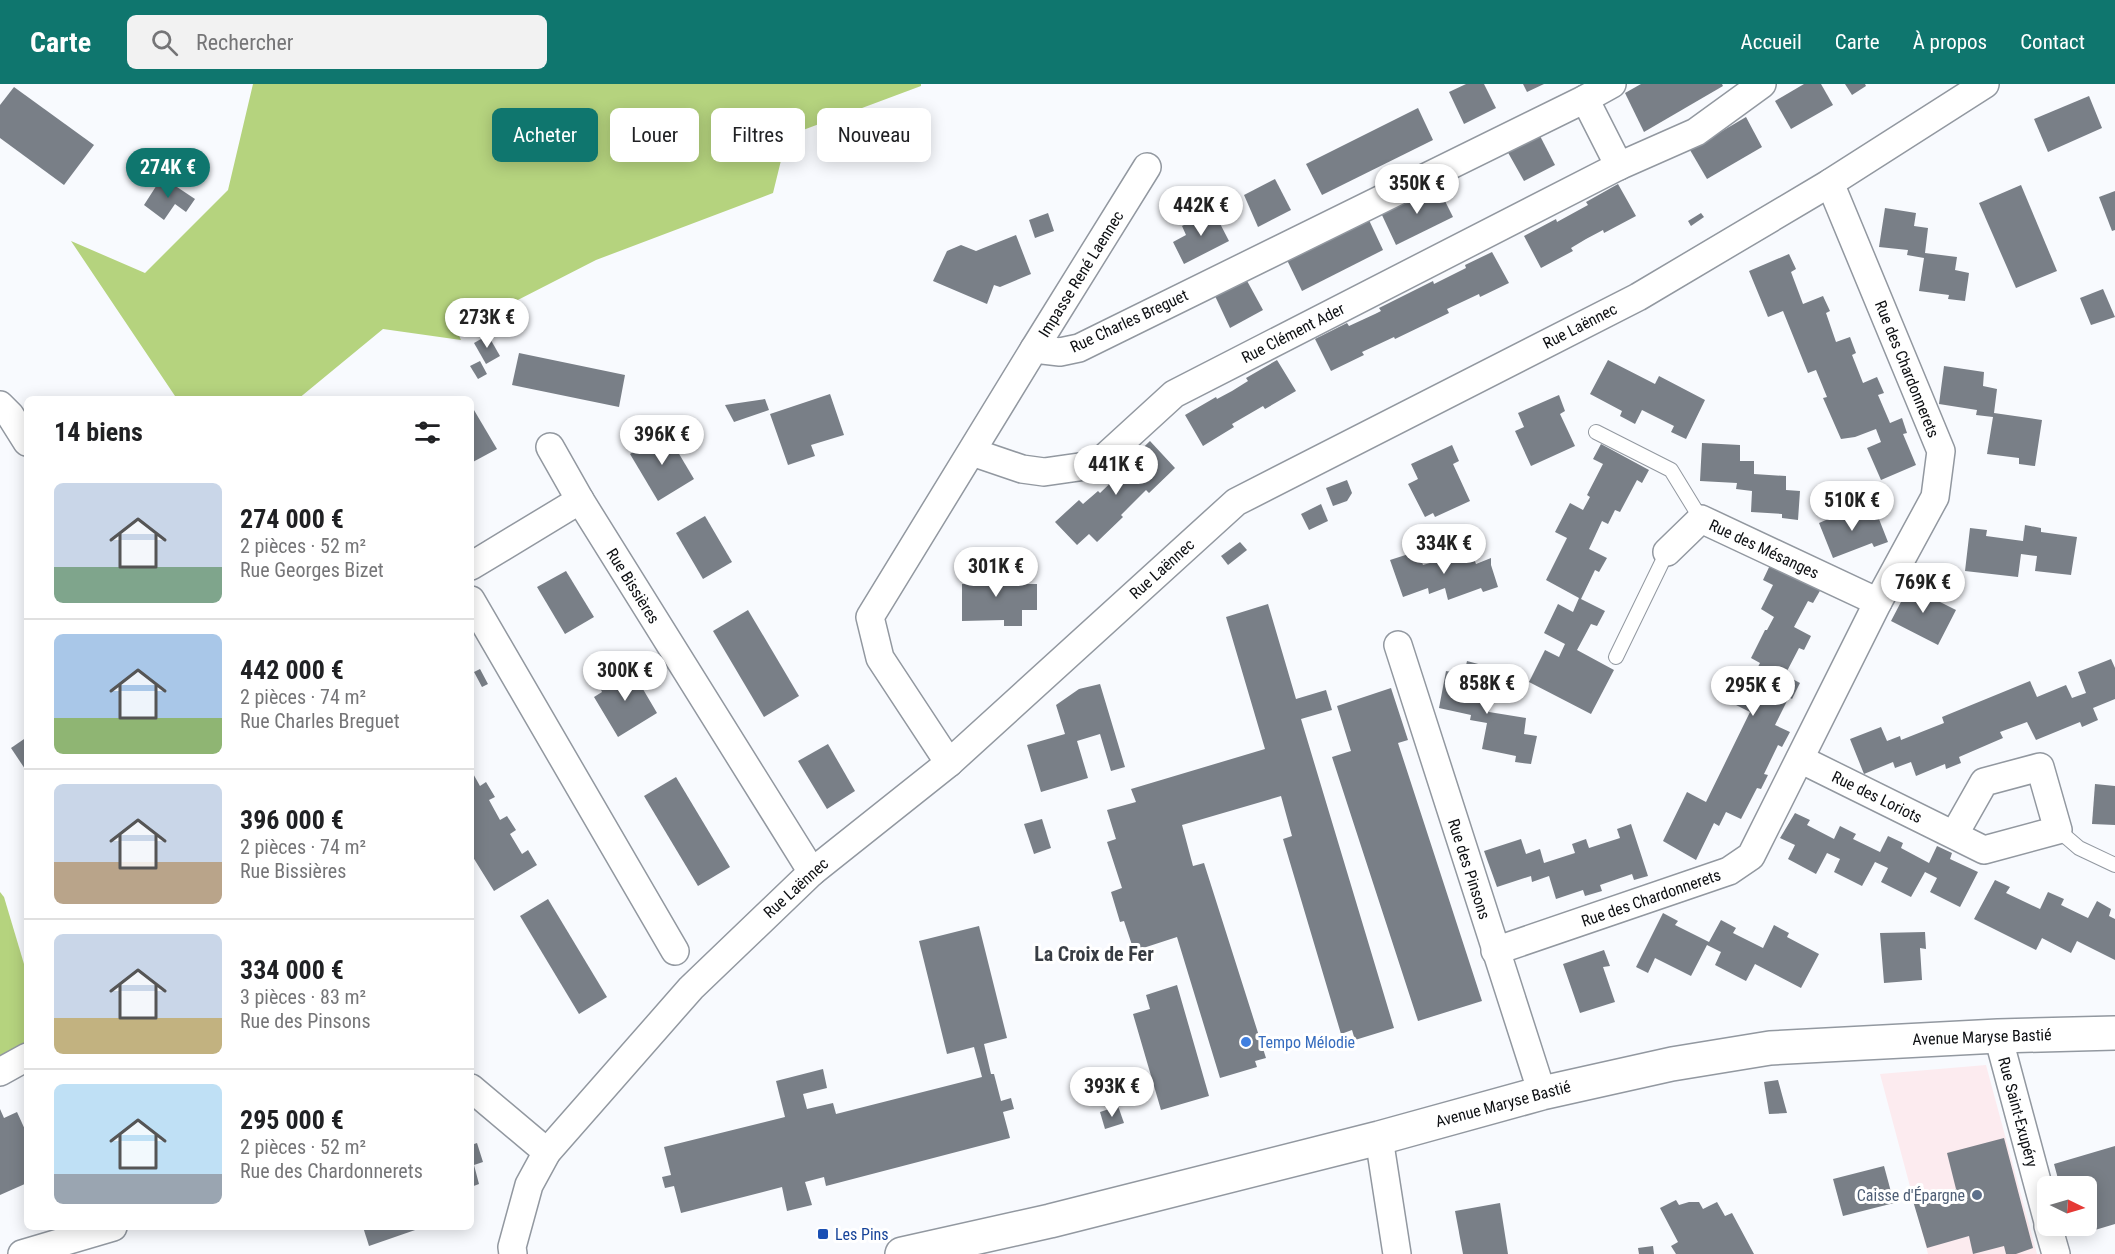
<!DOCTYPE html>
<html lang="fr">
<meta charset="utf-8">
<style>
:root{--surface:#fff;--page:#f2f2f2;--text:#202124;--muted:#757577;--line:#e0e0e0;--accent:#0f766e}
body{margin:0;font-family:"Roboto Condensed",sans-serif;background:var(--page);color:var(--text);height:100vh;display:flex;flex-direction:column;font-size:22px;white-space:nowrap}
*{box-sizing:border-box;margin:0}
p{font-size:20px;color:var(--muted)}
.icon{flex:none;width:33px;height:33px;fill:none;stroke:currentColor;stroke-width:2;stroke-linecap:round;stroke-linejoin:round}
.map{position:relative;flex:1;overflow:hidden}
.panel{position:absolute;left:24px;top:312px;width:450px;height:834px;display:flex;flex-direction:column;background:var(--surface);border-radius:9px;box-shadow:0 3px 15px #0003}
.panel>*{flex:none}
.top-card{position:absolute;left:492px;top:24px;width:570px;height:54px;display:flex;gap:12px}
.needle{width:39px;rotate:95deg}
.tools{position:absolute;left:2037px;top:1092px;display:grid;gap:12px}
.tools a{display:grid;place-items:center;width:60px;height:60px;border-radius:9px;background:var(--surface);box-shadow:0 3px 15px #0003;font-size:30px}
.price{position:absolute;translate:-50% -51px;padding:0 14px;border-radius:21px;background:#fff;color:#222;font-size:20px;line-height:39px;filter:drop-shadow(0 2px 3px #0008)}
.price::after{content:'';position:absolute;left:50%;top:36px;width:18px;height:14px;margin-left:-9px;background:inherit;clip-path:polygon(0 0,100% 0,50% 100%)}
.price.on{background:var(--accent);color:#fff}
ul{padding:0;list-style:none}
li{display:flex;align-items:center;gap:18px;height:150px;padding:0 30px}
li+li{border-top:2px solid var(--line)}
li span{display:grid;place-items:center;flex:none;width:168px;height:120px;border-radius:9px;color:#555}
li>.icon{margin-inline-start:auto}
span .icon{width:72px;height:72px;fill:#fffc;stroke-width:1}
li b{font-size:26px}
h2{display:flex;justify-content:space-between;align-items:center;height:72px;padding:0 30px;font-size:26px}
.chip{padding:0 21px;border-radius:9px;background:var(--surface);box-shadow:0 3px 15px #0003;font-size:21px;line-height:54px}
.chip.on{background:var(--accent);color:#fff}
header{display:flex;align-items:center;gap:36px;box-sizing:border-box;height:84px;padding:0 30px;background:var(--accent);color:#fff}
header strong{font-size:28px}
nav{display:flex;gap:33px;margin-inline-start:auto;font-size:21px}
.search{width:420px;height:54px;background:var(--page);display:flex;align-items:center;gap:15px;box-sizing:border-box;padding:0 21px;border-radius:9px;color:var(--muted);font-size:22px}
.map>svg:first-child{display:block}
.commercial{fill:#fcebef}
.forest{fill:#b5d37e}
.building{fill:#797f87}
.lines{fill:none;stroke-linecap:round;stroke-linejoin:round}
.lane-casing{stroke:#9298a0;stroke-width:16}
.street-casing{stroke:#9298a0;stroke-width:30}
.secondary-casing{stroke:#9298a0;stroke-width:36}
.lane{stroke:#fff;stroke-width:14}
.street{stroke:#fff;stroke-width:27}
.secondary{stroke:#fff;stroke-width:33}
.shop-dot{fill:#3f7fe0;stroke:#fff;stroke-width:2}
.service-dot{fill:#5c6f8a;stroke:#fff;stroke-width:2}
.transit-dot{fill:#1a4fb4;stroke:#fff;stroke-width:2}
.labels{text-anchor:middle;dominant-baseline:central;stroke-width:6;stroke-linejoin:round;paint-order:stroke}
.street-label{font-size:16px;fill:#0e1013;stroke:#fff}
.shop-label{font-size:16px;fill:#366cbe;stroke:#fff;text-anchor:start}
.service-label{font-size:16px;fill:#4e5e75;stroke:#fff;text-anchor:end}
.transit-label{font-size:16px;fill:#164399;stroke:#fff;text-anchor:start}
.quarter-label{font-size:20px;font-weight:bold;fill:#383d44;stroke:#fff}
</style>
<header>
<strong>Carte</strong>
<div class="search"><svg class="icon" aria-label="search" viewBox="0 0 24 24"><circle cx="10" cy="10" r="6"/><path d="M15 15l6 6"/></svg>Rechercher</div>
<nav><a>Accueil</a><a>Carte</a><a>À propos</a><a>Contact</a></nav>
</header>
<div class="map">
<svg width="2115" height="1170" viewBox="0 0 2115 1170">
<rect width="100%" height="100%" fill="#f8fafe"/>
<polygon class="commercial" points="1986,981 2037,1170 1928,1170 1880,990"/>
<g class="forest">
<polygon points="253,0 921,0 921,2 787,52 773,109 596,176 457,247 461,256 383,245 298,315 188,315 175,312 71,157 145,189 228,106"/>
<polygon points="0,808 4,813 27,890 27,962 0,975"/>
</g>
<g class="building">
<polygon points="1466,0 1484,0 1496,24 1464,40 1449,8"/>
<polygon points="1523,0 1544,0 1527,8"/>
<polygon points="1641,0 1722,0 1723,2 1644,48 1625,9"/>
<polygon points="1804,0 1821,0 1833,21 1791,45 1775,17"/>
<polygon points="1845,0 1865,0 1866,2 1852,11"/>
<polygon points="14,3 94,61 64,101 0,54 0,21"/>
<polygon points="2089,12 2102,44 2048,68 2034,35"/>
<polygon points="1418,24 1433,56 1322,111 1306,80"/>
<polygon points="1746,33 1762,63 1707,95 1690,66"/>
<polygon points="1539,50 1555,81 1524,97 1506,65"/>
<polygon points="162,93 195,115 186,128 175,120 164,136 144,121"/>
<polygon points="1275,95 1291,126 1258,143 1244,111"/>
<polygon points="1618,100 1636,132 1604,149 1603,146 1586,155 1571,164 1573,167 1541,184 1524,152 1556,135 1557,138 1588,121 1586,118"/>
<polygon points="1437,101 1453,133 1396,161 1381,129"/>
<polygon points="2021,101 2057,187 2016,204 1979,119"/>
<polygon points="2115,107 2115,146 2112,147 2099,113"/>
<polygon points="1885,124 1916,129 1914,142 1928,144 1925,169 1957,173 1955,186 1969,189 1965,217 1948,215 1949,211 1919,207 1924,174 1907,171 1908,166 1879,163"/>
<polygon points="1213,126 1229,157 1184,180 1173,158 1186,151 1182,142"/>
<polygon points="1048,129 1054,147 1035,154 1029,136"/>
<polygon points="1701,129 1704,133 1691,142 1688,137"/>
<polygon points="1368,134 1383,166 1302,207 1287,176"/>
<polygon points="1016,151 1031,190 1000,203 994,201 987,220 933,197 947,167 961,161 976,167"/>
<polygon points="1492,168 1509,199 1480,213 1479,210 1447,225 1449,229 1395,255 1394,253 1362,268 1364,271 1331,287 1315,255 1347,239 1349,242 1375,230 1381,227 1379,224 1433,197 1434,200 1466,184 1465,181"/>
<polygon points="1789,170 1796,185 1791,188 1803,220 1823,212 1830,227 1826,229 1836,258 1850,253 1856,269 1852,271 1863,299 1877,293 1884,309 1878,311 1890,339 1902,334 1907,349 1903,350 1916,381 1881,396 1867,364 1881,358 1876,345 1855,353 1841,355 1823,314 1827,313 1816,286 1808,289 1783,227 1768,233 1749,187"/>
<polygon points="1246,195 1263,226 1230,244 1215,212"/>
<polygon points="2103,205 2115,233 2091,241 2080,214"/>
<polygon points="488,251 500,272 486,280 474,259"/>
<polygon points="519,269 625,291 619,323 512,301"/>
<polygon points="1277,276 1296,307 1265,325 1263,322 1232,340 1234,343 1203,362 1185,331 1216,313 1217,315 1232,307 1248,297 1246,294"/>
<polygon points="1608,276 1655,300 1659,292 1705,316 1686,355 1671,348 1674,342 1642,326 1635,340 1620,332 1622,327 1590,310"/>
<polygon points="480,277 487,290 478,295 470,282"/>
<polygon points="1944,282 1984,288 1983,302 1997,305 1994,329 2042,336 2035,382 2019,380 2019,374 1987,370 1993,333 1976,331 1977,326 1939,320"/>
<polygon points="830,310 844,351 811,361 815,372 788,381 770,330"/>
<polygon points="1559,311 1565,327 1560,330 1575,362 1531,382 1515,347 1524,343 1518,329"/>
<polygon points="765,315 769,326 734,338 725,321"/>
<polygon points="471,321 497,365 471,379"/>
<polygon points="666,348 694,395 658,417 630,370"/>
<polygon points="1150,357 1175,384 1149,409 1146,406 1121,431 1123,433 1097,458 1089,450 1077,461 1055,438 1079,416 1083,420 1098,407 1100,409 1126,384 1124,382"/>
<polygon points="1702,359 1740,361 1740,377 1754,377 1754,390 1786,392 1786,406 1800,407 1798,436 1782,434 1782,430 1751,428 1752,407 1736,405 1737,399 1700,397"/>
<polygon points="1601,360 1649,386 1642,399 1637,396 1620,428 1615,426 1608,440 1602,437 1589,465 1607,474 1599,488 1595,486 1581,515 1605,527 1597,542 1591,540 1577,566 1614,586 1591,630 1529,598 1545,566 1559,573 1565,560 1544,549 1558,520 1573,528 1579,514 1546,496 1567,454 1555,448 1570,419 1583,426 1590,413 1587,411 1603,380 1593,375"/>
<polygon points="1452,361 1459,377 1453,380 1470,417 1435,433 1433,429 1425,433 1408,400 1418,395 1411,380"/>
<polygon points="1347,396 1352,409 1347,417 1333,422 1326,404"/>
<polygon points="1321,420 1328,437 1309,446 1301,430"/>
<polygon points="1858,422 1864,435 1877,430 1888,458 1874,463 1872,459 1833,474 1819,439"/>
<polygon points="705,432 732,478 703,495 676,449"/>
<polygon points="2025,441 2041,444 2041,448 2077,453 2071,491 2035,487 2037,472 2021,470 2018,493 1965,487 1970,444 1987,446 1986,452 2023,457"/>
<polygon points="1240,458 1247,466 1228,481 1221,472"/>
<polygon points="1418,467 1423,481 1471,467 1476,480 1491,474 1491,481 1498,503 1483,508 1481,504 1448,516 1445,504 1429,510 1428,504 1403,513 1390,476"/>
<polygon points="1771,479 1821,505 1813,519 1808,517 1794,543 1811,552 1804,566 1799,564 1785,591 1800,599 1792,615 1789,613 1775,641 1790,648 1782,663 1778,661 1764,690 1768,691 1761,705 1757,704 1741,735 1726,728 1719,742 1714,739 1696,776 1663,757 1687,708 1706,718 1750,628 1736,621 1750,591 1753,592 1760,579 1751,574 1765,546 1767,546 1774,533 1761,525 1773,501 1763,496"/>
<polygon points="966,483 994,484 994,492 1005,492 1006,500 1037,500 1037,526 1022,526 1022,542 1004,542 1004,536 962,537 962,500 966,500"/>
<polygon points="566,487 594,533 565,550 537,503"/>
<polygon points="1912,497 1926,505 1924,510 1956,526 1938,561 1891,537"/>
<polygon points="1268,520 1296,615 1326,606 1332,626 1301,635 1394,944 1355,956 1352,946 1341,950 1283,755 1292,752 1281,712 1182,741 1193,782 1204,779 1266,974 1255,977 1257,983 1220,994 1177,853 1134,867 1124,837 1120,838 1111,808 1122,804 1107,758 1116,755 1107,726 1136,718 1131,705 1265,665 1226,533"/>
<polygon points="748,526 799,612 764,633 713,547"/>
<polygon points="2111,575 2115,584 2115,615 2093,624 2098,636 2082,643 2080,638 2036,656 2027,638 2000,648 2003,654 1959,673 1961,679 1946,685 1945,680 1916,692 1911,678 1895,684 1893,678 1864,690 1850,655 1881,643 1887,657 1900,652 1901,656 1944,639 1942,633 2030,597 2037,613 2066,601 2072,614 2086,609 2078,588"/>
<polygon points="1467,577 1482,581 1477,609 1492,612 1489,628 1526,634 1524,650 1537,652 1531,680 1515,678 1516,672 1482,665 1487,639 1470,636 1471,631 1439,624 1446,587 1464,590"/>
<polygon points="630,583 657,629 618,653 594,613 602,608 599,601"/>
<polygon points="480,585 488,600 482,603 474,588"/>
<polygon points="1100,600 1125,683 1111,687 1100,650 1077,657 1088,694 1041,708 1027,661 1065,650 1056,621 1079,605"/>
<polygon points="1391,604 1408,656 1398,659 1482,917 1418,937 1332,673 1351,667 1337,622"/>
<polygon points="27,653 27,688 11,664"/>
<polygon points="828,660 855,707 827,725 798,677"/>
<polygon points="471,686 480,702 486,698 495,713 489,716 500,736 507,732 516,746 510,750 522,770 528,766 537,781 494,807 471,770"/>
<polygon points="676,693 730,783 698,802 644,712"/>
<polygon points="2095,700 2115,702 2115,741 2092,740"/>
<polygon points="1795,729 1810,736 1807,741 1834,755 1840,742 1856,750 1853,755 1880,768 1888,752 1903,759 1901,764 1929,779 1937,762 1952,769 1950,775 1978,788 1960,823 1930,808 1937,794 1925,788 1911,813 1881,798 1888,784 1875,778 1862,802 1834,788 1840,775 1827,769 1816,790 1788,775 1795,761 1780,754"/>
<polygon points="1042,735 1051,764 1034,770 1024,740"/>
<polygon points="1631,740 1648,792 1634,796 1632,790 1600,801 1602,807 1585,812 1583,806 1556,815 1549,792 1532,798 1531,792 1497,803 1484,767 1521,755 1526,770 1540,765 1544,779 1575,769 1572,760 1586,755 1589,764 1620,754 1617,745"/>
<polygon points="1995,796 2010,803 2006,809 2040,825 2048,808 2064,815 2061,821 2088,834 2097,817 2111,825 2109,832 2115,835 2115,876 2077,857 2071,869 2042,854 2036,866 1974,835"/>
<polygon points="548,815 607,913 579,930 520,832"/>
<polygon points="1663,829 1678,837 1675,841 1709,858 1721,836 1736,844 1733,849 1763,864 1774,841 1789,849 1787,853 1819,870 1801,904 1755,880 1746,897 1715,881 1721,868 1707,861 1691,892 1655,874 1648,889 1636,883"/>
<polygon points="979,842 1007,954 984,960 991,990 994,990 1001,1017 1011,1014 1014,1025 1003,1028 1010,1054 826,1102 824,1093 805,1098 812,1121 787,1127 782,1103 681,1129 674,1102 665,1104 662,1093 671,1091 664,1063 785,1033 776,997 823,985 827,1004 803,1010 807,1025 833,1019 836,1030 982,993 974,963 947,970 919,857"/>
<polygon points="1925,848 1926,865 1920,864 1922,896 1884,899 1880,849"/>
<polygon points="1604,866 1610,882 1603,883 1615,918 1580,929 1563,880"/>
<polygon points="1177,901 1209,1012 1161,1026 1133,930 1150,925 1146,911"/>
<polygon points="1778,996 1787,1029 1769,1030 1764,998"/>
<polygon points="1118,1022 1124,1039 1105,1045 1100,1028"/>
<polygon points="0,1025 4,1034 17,1028 27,1050 27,1099 0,1111"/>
<polygon points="2004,1054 2033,1164 2016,1170 2006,1170 2004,1162 1973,1170 1969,1152 1927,1164 1913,1117 1956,1105 1947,1069"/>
<polygon points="477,1059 483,1078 474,1081 479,1100 471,1103 471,1061"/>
<polygon points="2115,1062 2115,1140 2075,1152 2072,1142 2086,1142 2086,1102 2060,1102 2054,1080"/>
<polygon points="1884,1082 1894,1119 1843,1132 1833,1095"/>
<polygon points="1676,1116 1679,1121 1689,1118 1699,1118 1703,1125 1717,1118 1725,1132 1732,1129 1754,1170 1676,1170 1671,1162 1678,1158 1660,1124"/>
<polygon points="1500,1119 1508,1170 1463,1170 1455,1127"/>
<polygon points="363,1143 417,1143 418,1145 369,1162"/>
<polygon points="1653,1162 1654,1170 1639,1170 1638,1164"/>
</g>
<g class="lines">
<g class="lane-casing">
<g id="lane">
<polyline points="1596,348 1671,386 1701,435"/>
<polyline points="1616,573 1667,468"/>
<polyline points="2058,746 2079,764 2115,781"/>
</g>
</g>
<g class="street-casing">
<g id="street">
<polyline points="1585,15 1612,0"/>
<polyline points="1034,265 1147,83"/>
<polyline points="0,321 10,331 27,358"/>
<polyline points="550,363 580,416"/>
<polyline points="972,368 1022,385 1044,388 1093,381 1104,374 1174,310 1619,82 1696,48 1762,0"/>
<polyline points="1667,468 1701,435 1878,518"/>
<polyline points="471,482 580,416 812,788"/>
<polyline points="471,516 675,867"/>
<polyline points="1398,561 1542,1009"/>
<polyline points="1800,675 1984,766 2058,746 2040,683 1984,698 1954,751"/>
<polyline points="949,679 880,574 870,533 1034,265 1060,268 1079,264 1585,15 1619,82"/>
<polyline points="1495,867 1729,787 1751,772 1878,518 1935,413 1941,367 1830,99"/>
<polyline points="1998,952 2048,1138"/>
<polyline points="0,988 27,973"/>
<polyline points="471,1004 547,1068"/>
<polyline points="1379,1054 1397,1170"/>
<polyline points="2048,1142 2056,1170"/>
<polyline points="22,1170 113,1143"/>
<polyline points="513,1170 512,1163 529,1101 547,1068 691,904 812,788 949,679 1236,418 1638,213 1830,99 1985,0"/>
</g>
</g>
<g class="secondary-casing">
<polyline id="secondary" points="902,1170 1050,1137 1379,1054 1542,1009 1672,980 1770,964 1998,952 2115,949"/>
</g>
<use href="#lane" class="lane"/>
<use href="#street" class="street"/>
<use href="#secondary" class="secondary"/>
</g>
<circle class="shop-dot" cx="1246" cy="958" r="6"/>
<circle class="service-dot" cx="1977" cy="1111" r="6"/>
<rect class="transit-dot" x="817" y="1144" width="12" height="12" rx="3"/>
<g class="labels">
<g class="street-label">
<text transform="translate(1081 190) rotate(-58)">Impasse René Laennec</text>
<text transform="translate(1129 237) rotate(-25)">Rue Charles Breguet</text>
<text transform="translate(1580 242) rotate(-27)">Rue Laënnec</text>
<text transform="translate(1293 249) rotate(-27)">Rue Clément Ader</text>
<text transform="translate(1907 285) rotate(68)">Rue des Chardonnerets</text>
<text transform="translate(1764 465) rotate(25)">Rue des Mésanges</text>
<text transform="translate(1162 485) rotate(-42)">Rue Laënnec</text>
<text transform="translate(633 502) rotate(58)">Rue Bissières</text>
<text transform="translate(1877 713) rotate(26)">Rue des Loriots</text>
<text transform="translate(1469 785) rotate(72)">Rue des Pinsons</text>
<text transform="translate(796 804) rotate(-42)">Rue Laënnec</text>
<text transform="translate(1651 814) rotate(-19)">Rue des Chardonnerets</text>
<text transform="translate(1982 953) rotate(-2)">Avenue Maryse Bastié</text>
<text transform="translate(1503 1020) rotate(-15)">Avenue Maryse Bastié</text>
<text transform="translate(2018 1028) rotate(75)">Rue Saint-Exupéry</text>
</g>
<g class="shop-label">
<text x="1258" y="958">Tempo Mélodie</text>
</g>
<g class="service-label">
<text x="1965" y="1111">Caisse d'Épargne</text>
</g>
<g class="transit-label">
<text x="835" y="1150">Les Pins</text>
</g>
<g class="quarter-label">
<text x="1094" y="870">La Croix de Fer</text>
</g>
</g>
</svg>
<div class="tools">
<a><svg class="needle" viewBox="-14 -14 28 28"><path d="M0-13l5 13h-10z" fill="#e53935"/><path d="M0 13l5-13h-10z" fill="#757577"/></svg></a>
</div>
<b class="price on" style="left:168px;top:115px">274K €</b>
<b class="price" style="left:1417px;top:131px">350K €</b>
<b class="price" style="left:1201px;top:153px">442K €</b>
<b class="price" style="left:487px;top:265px">273K €</b>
<b class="price" style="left:662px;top:382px">396K €</b>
<b class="price" style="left:1116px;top:412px">441K €</b>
<b class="price" style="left:1852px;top:448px">510K €</b>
<b class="price" style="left:1444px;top:491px">334K €</b>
<b class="price" style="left:996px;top:514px">301K €</b>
<b class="price" style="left:1923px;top:530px">769K €</b>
<b class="price" style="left:625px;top:618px">300K €</b>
<b class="price" style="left:1487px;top:631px">858K €</b>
<b class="price" style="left:1753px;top:633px">295K €</b>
<b class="price" style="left:1112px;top:1034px">393K €</b>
<div class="top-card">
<a class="chip on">Acheter</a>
<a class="chip">Louer</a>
<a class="chip">Filtres</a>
<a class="chip">Nouveau</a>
</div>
<section class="panel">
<h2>14 biens<svg class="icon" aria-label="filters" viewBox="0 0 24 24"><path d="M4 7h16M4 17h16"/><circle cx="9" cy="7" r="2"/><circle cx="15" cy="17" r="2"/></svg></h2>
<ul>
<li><span style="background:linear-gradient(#c9d6e8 70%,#7fa58c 0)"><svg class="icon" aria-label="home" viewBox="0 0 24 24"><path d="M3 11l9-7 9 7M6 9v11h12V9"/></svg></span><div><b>274 000 €</b><p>2 pièces · 52 m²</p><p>Rue Georges Bizet</p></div></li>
<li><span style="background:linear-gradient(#a9c7e8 70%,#8fb573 0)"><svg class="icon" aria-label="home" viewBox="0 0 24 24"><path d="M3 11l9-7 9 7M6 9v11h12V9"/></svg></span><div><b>442 000 €</b><p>2 pièces · 74 m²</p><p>Rue Charles Breguet</p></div></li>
<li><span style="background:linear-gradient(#c9d6e8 65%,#b9a48a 0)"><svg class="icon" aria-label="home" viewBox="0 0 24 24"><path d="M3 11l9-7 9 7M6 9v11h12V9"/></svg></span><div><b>396 000 €</b><p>2 pièces · 74 m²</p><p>Rue Bissières</p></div></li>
<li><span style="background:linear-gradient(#c9d6e8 70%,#c2b280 0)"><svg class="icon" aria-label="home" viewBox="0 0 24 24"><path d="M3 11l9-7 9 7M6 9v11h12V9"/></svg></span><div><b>334 000 €</b><p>3 pièces · 83 m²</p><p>Rue des Pinsons</p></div></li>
<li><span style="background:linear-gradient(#bfe0f5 75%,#9aa5b1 0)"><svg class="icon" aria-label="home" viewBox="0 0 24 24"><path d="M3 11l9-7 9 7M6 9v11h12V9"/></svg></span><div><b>295 000 €</b><p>2 pièces · 52 m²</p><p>Rue des Chardonnerets</p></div></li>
</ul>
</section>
</div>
